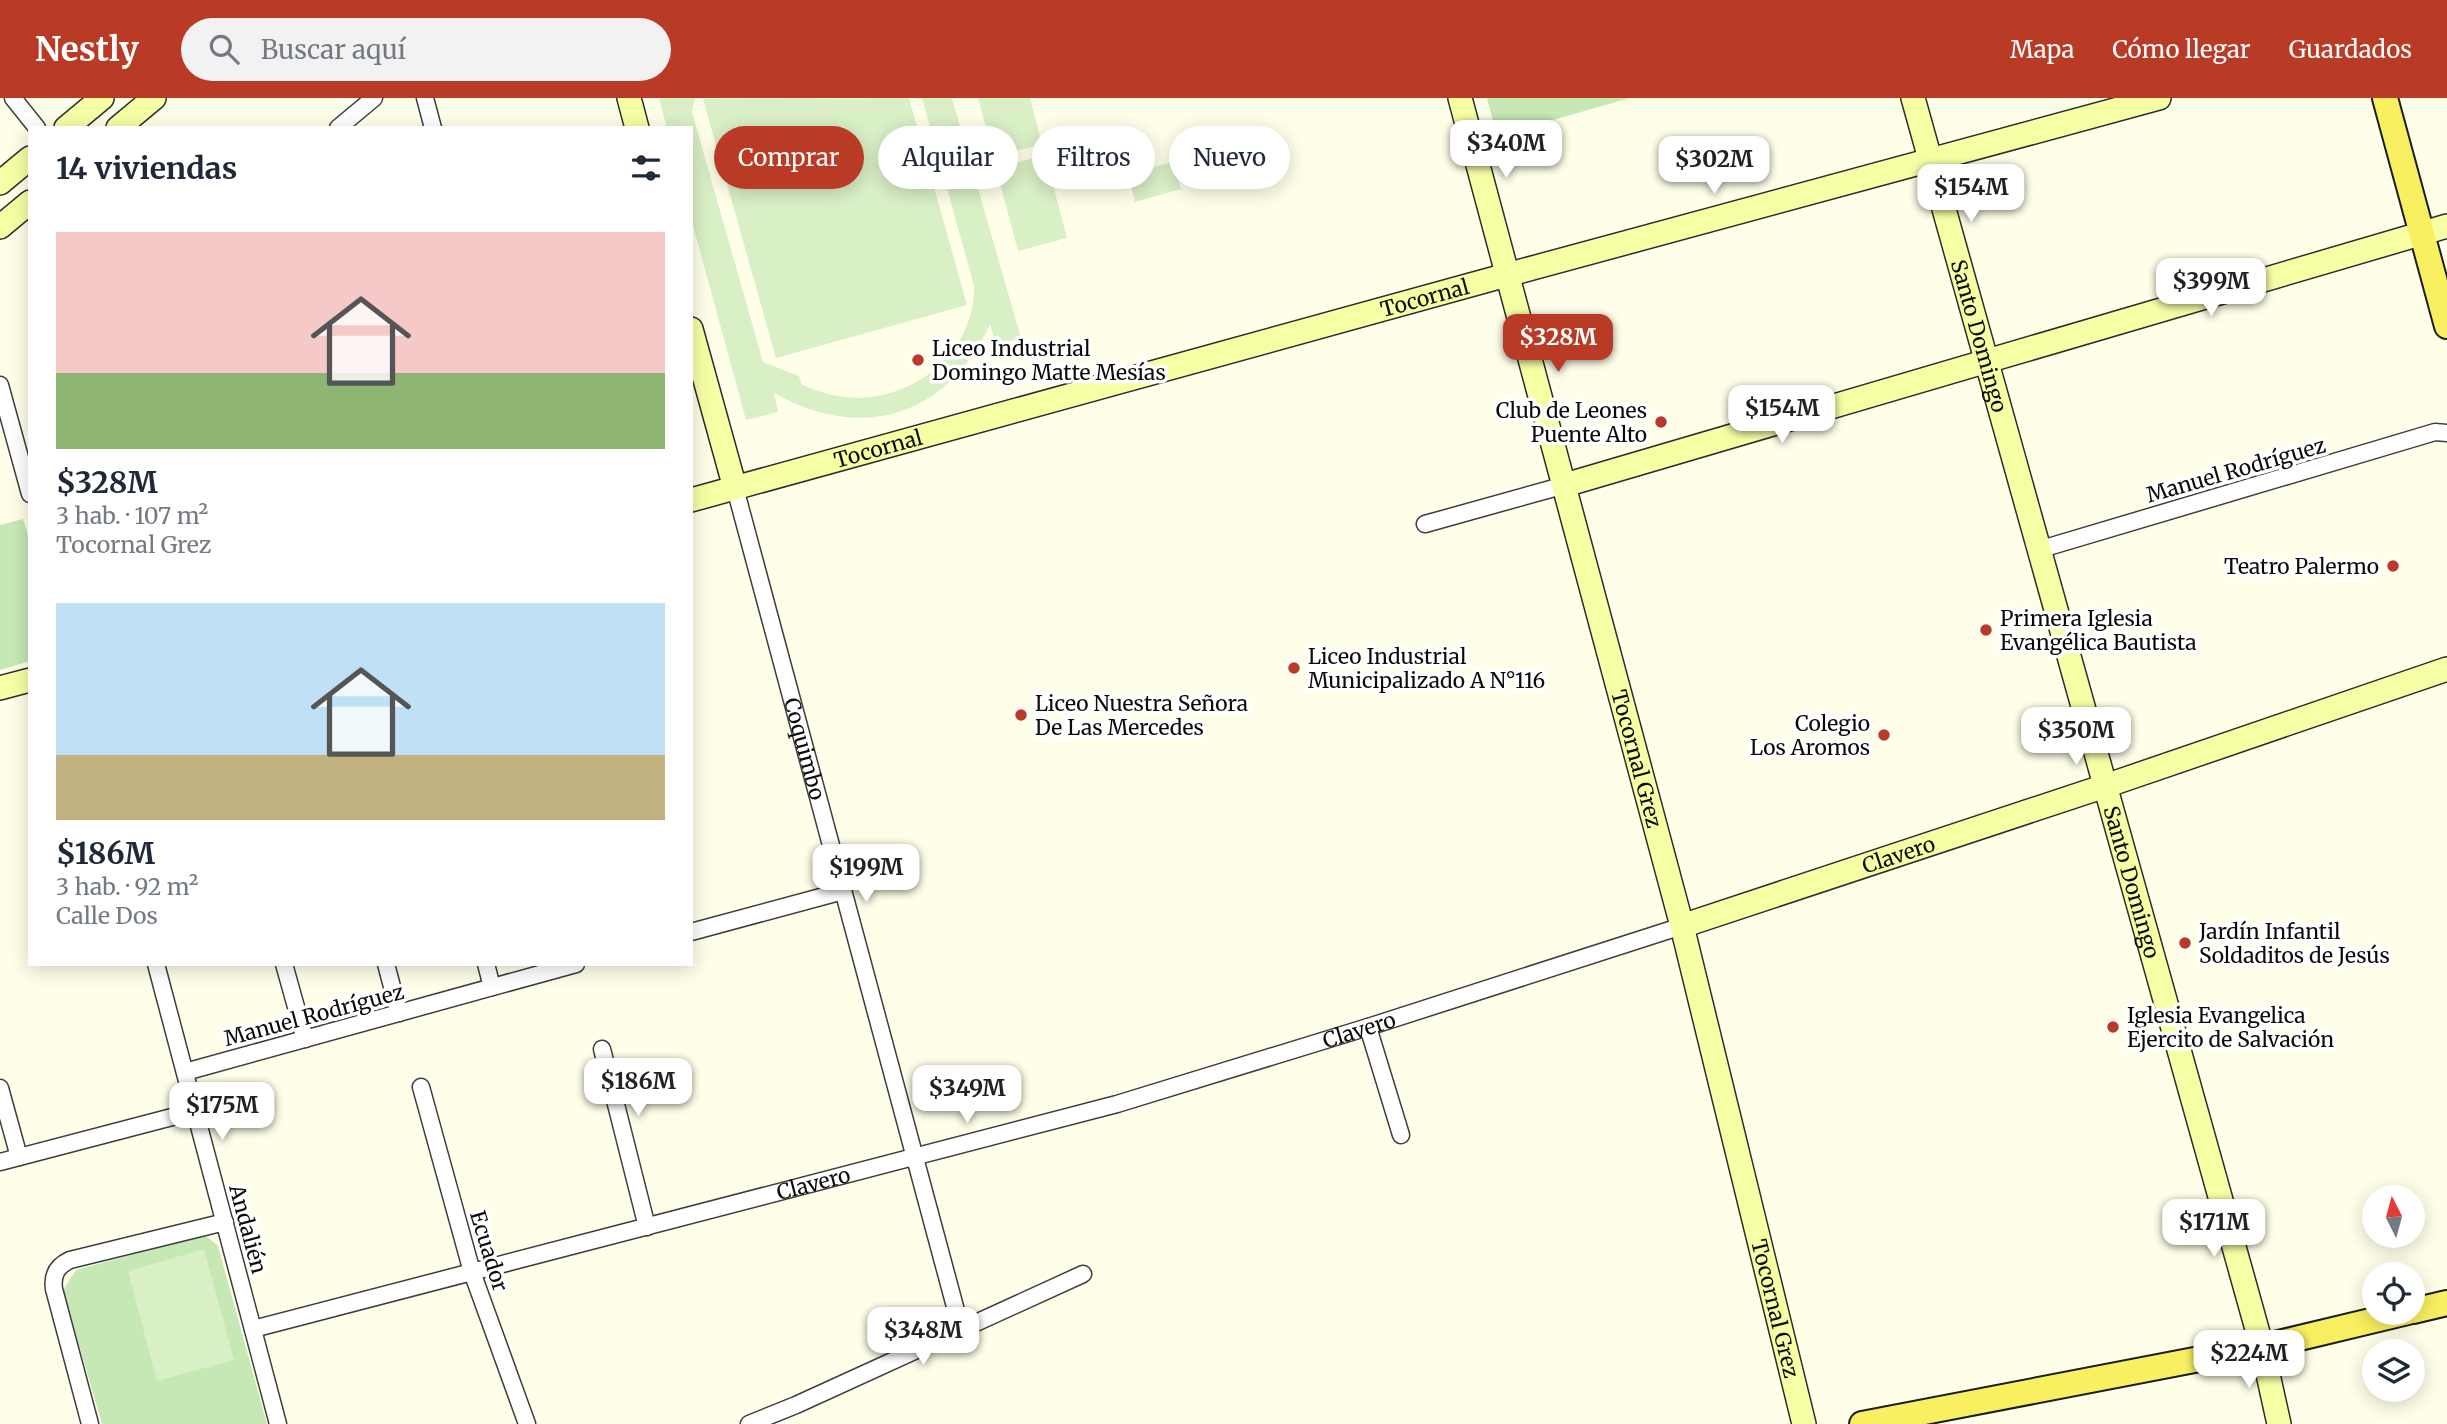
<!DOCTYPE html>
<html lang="es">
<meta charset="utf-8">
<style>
:root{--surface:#fff;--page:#f2f2f3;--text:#1f2937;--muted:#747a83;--accent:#b93a25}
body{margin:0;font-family:Merriweather,serif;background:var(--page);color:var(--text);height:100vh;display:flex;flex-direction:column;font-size:26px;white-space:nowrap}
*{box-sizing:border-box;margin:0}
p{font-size:23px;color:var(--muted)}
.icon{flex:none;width:38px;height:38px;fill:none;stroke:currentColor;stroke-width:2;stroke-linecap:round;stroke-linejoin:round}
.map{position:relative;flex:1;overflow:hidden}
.panel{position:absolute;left:28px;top:28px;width:665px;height:840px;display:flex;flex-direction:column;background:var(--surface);border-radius:0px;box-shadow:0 4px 18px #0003}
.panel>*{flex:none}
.guide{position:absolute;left:714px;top:28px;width:665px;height:63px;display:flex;gap:14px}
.needle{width:46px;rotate:354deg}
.fabs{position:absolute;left:2362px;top:1087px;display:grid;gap:14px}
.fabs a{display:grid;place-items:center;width:63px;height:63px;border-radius:50%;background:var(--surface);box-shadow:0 4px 18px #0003;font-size:35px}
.price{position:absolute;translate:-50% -60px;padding:0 16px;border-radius:14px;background:#fff;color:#222;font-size:23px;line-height:46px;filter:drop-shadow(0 2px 4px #0008)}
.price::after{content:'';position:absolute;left:50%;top:42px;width:21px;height:16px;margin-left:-10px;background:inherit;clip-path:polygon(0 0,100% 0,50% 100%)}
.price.on{background:var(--accent);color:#fff}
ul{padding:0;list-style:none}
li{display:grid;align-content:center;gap:14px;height:371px;padding:0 28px}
li span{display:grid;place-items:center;height:217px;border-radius:0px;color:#555}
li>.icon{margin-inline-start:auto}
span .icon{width:126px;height:126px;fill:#fffc;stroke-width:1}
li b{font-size:30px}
h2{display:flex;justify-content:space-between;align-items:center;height:84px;padding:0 28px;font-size:30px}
.chip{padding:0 24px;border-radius:32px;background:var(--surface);box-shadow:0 4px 18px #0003;font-size:24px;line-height:63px}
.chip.on{background:var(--accent);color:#fff}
header{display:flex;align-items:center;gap:42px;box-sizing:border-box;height:98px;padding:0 35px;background:var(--accent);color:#fff}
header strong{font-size:33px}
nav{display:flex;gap:38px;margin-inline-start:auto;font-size:24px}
.search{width:490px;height:63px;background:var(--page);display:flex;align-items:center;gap:18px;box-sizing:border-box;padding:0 24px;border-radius:38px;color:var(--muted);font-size:26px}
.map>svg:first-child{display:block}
.green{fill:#c5e8b4}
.pitch{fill:#d9efc6}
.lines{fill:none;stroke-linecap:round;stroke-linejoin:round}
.street-casing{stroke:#3e3e3e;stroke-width:19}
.secondary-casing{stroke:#2d2d2d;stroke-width:26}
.primary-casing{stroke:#1c1c1c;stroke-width:28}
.street{stroke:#fff;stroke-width:16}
.secondary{stroke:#f7ffa5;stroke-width:23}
.primary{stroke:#f8f060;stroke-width:24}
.poi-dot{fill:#b93a25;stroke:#fff;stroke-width:2.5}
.labels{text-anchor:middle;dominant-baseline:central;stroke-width:7;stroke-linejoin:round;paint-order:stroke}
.street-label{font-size:21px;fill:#0b0b0b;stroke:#fff}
.poi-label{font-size:21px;fill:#0b0b0b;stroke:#fff;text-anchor:start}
</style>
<header>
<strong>Nestly</strong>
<div class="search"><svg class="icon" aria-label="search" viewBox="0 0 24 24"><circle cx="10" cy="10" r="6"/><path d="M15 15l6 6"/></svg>Buscar aquí</div>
<nav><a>Mapa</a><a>Cómo llegar</a><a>Guardados</a></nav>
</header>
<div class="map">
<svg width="2447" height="1326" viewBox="0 0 2447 1326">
<rect width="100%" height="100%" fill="#ffffe9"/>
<g class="green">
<polygon points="1487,0 1630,0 1497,38"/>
<polygon points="23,421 30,444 30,563 0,572 0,427"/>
<polygon points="205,1137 218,1148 267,1326 102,1326 63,1192 76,1172"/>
</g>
<g class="pitch">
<path d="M659 0H695L692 14 763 264 799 278 802 287C824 296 846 302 870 299 927 293 975 246 974 188L922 0H952L1021 240 996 247 990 226C948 318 862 345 774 295L778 314 746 322 691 120V30H667Z"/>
<polygon points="909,0 967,207 776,260 703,1"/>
<polygon points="978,0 1030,0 1042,46 994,59"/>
<polygon points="1045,57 1067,140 1018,153 996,70"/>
<polygon points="1173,64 1181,91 1135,104 1128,76"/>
<polygon points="204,1151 234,1262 157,1283 128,1173"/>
</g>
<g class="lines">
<g class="street-casing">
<g id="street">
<polyline points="13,0 37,30"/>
<polyline points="425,0 433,30"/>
<polyline points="338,30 374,0"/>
<polyline points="0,287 30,396"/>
<path id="s1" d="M735 390 961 1231"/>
<polyline points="1425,426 1565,387"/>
<polyline points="2038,452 2435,334 2447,335"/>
<polyline points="691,834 843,793"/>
<polyline points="156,866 278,1326"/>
<polyline points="284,866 305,941"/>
<polyline points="386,866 399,915"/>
<polyline points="486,866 492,889"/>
<polyline points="1368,929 1401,1037"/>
<polyline points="602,951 647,1129"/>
<polyline points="185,974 576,866"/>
<polyline points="421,989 472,1174 527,1326"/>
<polyline points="0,990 19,1059"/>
<polyline points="0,1064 195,1013"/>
<path id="s2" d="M253 1231 1117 1006 1368 929 1682 828"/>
<path d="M90 1326 54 1191C52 1177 57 1168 70 1162L225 1124"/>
<polyline points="749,1326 796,1307 1083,1176"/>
</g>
</g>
<g class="secondary-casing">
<g id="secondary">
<polyline points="629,0 637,30"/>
<path id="s3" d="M1460 0 1682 828 1804 1326"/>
<path id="s4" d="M1913 0 2262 1249 2279 1326"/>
<polyline points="66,30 102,0"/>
<polyline points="118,30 154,0"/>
<polyline points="0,85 30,60"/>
<polyline points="0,129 30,104"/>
<polyline points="691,231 735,390"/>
<polyline points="1565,387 2447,128"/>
<path id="s5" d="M691 402 1492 181 2159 0"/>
<polyline points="0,590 30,582"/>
<path id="s6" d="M1682 828 2117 684 2447 571"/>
</g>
</g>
<g class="primary-casing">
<g id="primary">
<polyline points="2385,0 2447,228"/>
<polyline points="2413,1213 2447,1205"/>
<polyline points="1862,1326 2262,1249 2408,1214"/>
</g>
</g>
<use href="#street" class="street"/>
<use href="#secondary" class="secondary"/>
<use href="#primary" class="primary"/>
</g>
<g class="poi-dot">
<circle cx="918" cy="262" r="7"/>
<circle cx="1661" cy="324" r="7"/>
<circle cx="2393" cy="468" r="7"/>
<circle cx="1986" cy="532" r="7"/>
<circle cx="1294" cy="570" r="7"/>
<circle cx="1021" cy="617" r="7"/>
<circle cx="1884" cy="637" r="7"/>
<circle cx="2185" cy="845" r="7"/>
<circle cx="2113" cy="929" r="7"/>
</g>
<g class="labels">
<g class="street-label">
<text stroke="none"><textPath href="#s5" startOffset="761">Tocornal</textPath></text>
<text stroke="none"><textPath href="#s4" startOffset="247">Santo Domingo</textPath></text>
<text stroke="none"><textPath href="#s5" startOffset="194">Tocornal</textPath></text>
<text transform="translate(2236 372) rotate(-16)">Manuel Rodríguez</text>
<text stroke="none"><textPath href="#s1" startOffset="270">Coquimbo</textPath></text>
<text stroke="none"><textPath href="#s3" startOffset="684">Tocornal Grez</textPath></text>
<text stroke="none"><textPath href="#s6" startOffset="228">Clavero</textPath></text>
<text stroke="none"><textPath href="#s4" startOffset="814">Santo Domingo</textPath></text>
<text transform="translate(314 917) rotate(-15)">Manuel Rodríguez</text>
<text stroke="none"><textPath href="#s2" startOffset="1146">Clavero</textPath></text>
<text stroke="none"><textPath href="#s2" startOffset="579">Clavero</textPath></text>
<text transform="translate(248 1131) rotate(75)">Andalién</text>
<text transform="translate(489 1153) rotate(73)">Ecuador</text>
<text stroke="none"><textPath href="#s3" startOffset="1251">Tocornal Grez</textPath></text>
</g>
<g class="poi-label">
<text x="932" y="250">Liceo Industrial<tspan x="932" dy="24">Domingo Matte Mesías</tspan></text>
<text x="1647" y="312" text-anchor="end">Club de Leones<tspan x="1647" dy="24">Puente Alto</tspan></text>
<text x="2379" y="468" text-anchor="end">Teatro Palermo</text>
<text x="2000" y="520">Primera Iglesia<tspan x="2000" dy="24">Evangélica Bautista</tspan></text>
<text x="1308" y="558">Liceo Industrial<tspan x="1308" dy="24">Municipalizado A N°116</tspan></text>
<text x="1035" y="605">Liceo Nuestra Señora<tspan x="1035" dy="24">De Las Mercedes</tspan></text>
<text x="1870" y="625" text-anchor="end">Colegio<tspan x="1870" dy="24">Los Aromos</tspan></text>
<text x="2199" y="833">Jardín Infantil<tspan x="2199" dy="24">Soldaditos de Jesús</tspan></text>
<text x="2127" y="917">Iglesia Evangelica<tspan x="2127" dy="24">Ejercito de Salvación</tspan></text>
</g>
</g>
</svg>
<div class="fabs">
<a><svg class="needle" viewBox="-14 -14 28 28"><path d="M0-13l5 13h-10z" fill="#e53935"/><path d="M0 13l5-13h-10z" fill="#747a83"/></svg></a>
<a><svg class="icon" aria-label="locate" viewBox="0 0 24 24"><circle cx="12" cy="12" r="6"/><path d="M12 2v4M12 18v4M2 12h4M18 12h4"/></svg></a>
<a><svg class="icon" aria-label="layers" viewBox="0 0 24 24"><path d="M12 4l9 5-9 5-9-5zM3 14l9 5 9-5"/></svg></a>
</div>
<b class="price" style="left:1506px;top:82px">$340M</b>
<b class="price" style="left:1714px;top:98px">$302M</b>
<b class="price" style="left:1971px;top:126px">$154M</b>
<b class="price" style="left:2211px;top:220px">$399M</b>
<b class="price on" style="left:1558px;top:276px">$328M</b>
<b class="price" style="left:1782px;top:347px">$154M</b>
<b class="price" style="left:2076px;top:669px">$350M</b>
<b class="price" style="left:866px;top:806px">$199M</b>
<b class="price" style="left:638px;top:1020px">$186M</b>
<b class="price" style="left:967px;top:1027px">$349M</b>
<b class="price" style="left:222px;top:1044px">$175M</b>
<b class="price" style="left:2214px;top:1161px">$171M</b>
<b class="price" style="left:923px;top:1269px">$348M</b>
<b class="price" style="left:2249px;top:1292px">$224M</b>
<div class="guide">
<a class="chip on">Comprar</a>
<a class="chip">Alquilar</a>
<a class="chip">Filtros</a>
<a class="chip">Nuevo</a>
</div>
<section class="panel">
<h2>14 viviendas<svg class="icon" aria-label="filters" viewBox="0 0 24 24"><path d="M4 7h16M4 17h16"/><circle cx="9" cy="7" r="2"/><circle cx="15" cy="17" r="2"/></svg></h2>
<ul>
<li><span style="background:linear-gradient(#f6c9c9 65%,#8fb573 0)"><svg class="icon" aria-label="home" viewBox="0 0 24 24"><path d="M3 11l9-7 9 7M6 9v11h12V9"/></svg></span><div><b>$328M</b><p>3 hab. · 107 m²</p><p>Tocornal Grez</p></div></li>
<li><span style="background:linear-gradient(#bfe0f5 70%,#c2b280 0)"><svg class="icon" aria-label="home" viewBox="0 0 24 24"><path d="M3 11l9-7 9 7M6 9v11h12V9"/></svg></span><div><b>$186M</b><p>3 hab. · 92 m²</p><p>Calle Dos</p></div></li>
</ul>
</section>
</div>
